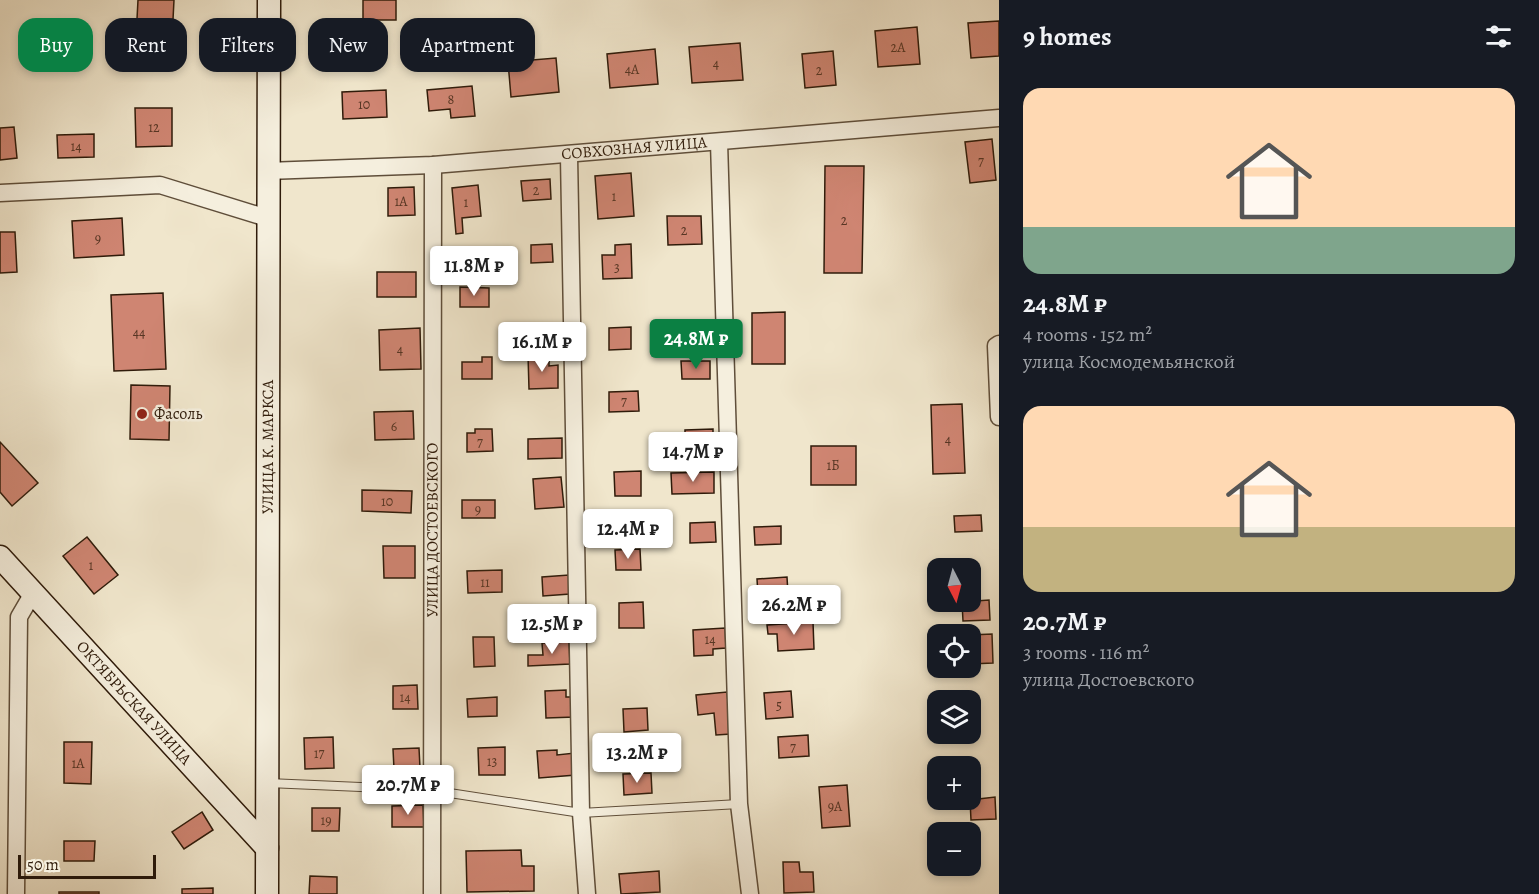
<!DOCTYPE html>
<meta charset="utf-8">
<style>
:root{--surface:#171b24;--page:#242831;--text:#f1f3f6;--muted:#9ea1a6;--accent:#0b8043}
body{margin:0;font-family:Alegreya,serif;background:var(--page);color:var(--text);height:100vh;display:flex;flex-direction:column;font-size:22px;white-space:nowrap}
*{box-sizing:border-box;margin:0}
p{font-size:20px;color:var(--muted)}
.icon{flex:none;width:33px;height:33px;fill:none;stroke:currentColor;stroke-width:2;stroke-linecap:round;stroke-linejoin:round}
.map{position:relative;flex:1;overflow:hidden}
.sheet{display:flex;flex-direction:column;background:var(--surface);width:540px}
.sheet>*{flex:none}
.guide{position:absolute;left:18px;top:18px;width:570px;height:54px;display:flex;gap:12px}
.needle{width:39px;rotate:174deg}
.tools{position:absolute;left:927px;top:558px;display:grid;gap:12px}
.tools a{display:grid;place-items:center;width:54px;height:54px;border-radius:12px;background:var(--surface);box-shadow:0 3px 9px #0003;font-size:30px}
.scale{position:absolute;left:18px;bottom:15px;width:138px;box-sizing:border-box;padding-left:6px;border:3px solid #2f1b0a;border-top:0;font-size:16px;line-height:21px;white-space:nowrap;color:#2f1b0a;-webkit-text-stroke:4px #f5efde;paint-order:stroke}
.price{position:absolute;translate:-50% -51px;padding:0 14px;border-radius:6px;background:#fff;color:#222;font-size:20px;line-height:39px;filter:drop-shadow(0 2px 3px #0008)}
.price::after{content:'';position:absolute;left:50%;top:36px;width:18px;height:14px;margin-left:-9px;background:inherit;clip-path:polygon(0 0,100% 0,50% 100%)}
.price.active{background:var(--accent);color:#fff}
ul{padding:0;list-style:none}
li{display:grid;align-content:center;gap:12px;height:318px;padding:0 24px}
li span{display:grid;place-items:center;height:186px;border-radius:18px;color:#555}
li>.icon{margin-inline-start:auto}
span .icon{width:108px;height:108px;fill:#fffc;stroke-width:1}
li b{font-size:26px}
h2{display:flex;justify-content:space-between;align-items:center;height:72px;padding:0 24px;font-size:26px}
.chip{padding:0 21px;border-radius:18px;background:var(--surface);box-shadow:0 3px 9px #0003;font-size:21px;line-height:54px}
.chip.active{background:var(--accent);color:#fff}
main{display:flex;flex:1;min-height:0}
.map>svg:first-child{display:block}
.building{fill:#cf8572;stroke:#2f1b0a;stroke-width:1.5}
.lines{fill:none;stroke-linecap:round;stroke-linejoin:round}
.lane-casing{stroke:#5f4e3a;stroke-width:10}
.street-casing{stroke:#5f4e3a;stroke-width:19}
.secondary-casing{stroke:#2f1b0a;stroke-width:25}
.lane{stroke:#f5efde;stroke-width:8}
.street{stroke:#f5efde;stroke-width:16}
.secondary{stroke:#f5efde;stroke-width:22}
.poi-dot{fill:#8f2418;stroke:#f5efde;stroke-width:2}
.labels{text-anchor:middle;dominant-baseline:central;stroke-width:5;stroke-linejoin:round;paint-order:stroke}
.number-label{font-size:14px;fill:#573624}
.street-label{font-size:16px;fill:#2f1b0a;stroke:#f5efde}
.poi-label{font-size:16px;fill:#2f1b0a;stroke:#f5efde;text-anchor:start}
</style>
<main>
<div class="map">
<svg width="999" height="894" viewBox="0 0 999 894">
<rect width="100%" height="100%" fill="#f0e6cc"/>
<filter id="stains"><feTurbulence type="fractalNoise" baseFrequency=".00333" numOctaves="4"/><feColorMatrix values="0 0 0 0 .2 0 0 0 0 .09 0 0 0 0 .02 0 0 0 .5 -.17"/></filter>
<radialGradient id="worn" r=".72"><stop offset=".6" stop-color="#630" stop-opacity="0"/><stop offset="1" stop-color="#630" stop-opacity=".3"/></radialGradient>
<g class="building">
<polygon points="138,0 174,0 172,39 136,38"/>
<rect x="363" y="0" width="33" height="20"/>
<polygon points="999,21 999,56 971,58 968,23"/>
<polygon points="917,27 920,64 878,67 875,31"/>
<polygon points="740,43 743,80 692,83 689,47"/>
<polygon points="655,49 658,84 610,88 607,54"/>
<polygon points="833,51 836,85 805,88 802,54"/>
<polygon points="556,58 559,92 511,97 508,62"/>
<polygon points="472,86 475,116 451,118 450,109 429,111 427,90"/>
<polygon points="386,90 387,117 343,119 342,92"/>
<polygon points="135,108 172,108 172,146 136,147"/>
<polygon points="14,127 17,158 0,160 0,128"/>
<polygon points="94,134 94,157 58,158 57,135"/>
<polygon points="992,139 996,180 970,183 965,142"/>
<polygon points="825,166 864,166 862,273 824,273"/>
<polygon points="631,173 634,216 598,219 595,176"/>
<polygon points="550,179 551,199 523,201 521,181"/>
<polygon points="478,185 481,216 462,218 463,233 456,234 452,188"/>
<polygon points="414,187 415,215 388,216 388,188"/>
<polygon points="667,216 701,216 702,244 668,245"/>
<polygon points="122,218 124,255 74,258 72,221"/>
<polygon points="0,232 15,232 17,272 0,273"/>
<polygon points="552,244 553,262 531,263 531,245"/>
<polygon points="631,244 632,278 603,279 602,255 615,255 615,245"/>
<rect x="377" y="272" width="39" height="25"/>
<polygon points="460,287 489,288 489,307 460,307"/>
<polygon points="163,293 166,369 114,371 111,295"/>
<polygon points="785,312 785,364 752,364 752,313"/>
<polygon points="631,327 631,349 609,350 609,328"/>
<polygon points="420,328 421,369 380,370 379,330"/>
<polygon points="540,354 540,359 549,359 549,366 558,365 558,388 529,389 528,355"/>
<polygon points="482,357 492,357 492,379 462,379 462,362 482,362"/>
<polygon points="681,361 710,361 710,379 682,379"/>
<polygon points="131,385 170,386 169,440 130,439"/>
<polygon points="638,391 639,411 609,412 609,392"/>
<polygon points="962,404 965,473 933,474 931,405"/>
<polygon points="413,411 414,439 375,440 374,412"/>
<polygon points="475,429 492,429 493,451 467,452 467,433 475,433"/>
<polygon points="713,429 713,448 685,449 685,430"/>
<polygon points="562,438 562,458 528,459 528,439"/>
<polygon points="0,442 38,483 12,506 0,492"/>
<rect x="811" y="446" width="45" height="39"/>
<polygon points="641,471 641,496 615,496 614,472"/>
<polygon points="714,472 714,493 672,494 671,473"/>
<polygon points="561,477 564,507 535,509 533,479"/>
<polygon points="362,490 412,491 411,513 362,511"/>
<rect x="462" y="500" width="33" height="18"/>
<polygon points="981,515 982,531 955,532 954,516"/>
<polygon points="715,522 716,542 690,543 690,523"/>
<polygon points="781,526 781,544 755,545 754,527"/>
<polygon points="87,537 118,575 94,594 63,556"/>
<polygon points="383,546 415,546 415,578 384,578"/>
<polygon points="640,549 641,570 616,570 615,550"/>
<polygon points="502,570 502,592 468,593 467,571"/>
<polygon points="569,575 570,594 543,596 542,577"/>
<polygon points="787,577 788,594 758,595 757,579"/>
<polygon points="989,600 990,620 963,621 962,602"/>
<polygon points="643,602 644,628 619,628 619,603"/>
<polygon points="813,622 814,649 778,651 777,634 768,634 767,625"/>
<polygon points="725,628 726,648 713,649 713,655 694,656 693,630"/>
<polygon points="992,634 993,663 970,664 970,635"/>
<polygon points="473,637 494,637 495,666 474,667"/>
<polygon points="569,642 570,664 528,666 528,655 543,655 542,643"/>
<polygon points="417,685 418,709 393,709 393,686"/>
<polygon points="566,690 566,697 574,697 575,717 546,718 545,691"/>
<polygon points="791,691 793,717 766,719 764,693"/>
<polygon points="727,692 731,734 716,735 714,713 698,715 696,695"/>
<polygon points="497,697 497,716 468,717 467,699"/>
<polygon points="647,708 648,730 624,732 623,709"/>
<polygon points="953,734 969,734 969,738 953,739"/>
<polygon points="808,735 809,756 779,758 778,737"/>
<polygon points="333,737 334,768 305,769 304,738"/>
<polygon points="64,742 92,742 91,784 64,783"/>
<polygon points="505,747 505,775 479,775 478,748"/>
<polygon points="419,748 420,768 394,769 393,749"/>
<polygon points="557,750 557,755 575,753 576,775 539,778 537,751"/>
<polygon points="651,773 652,793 624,795 623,774"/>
<polygon points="847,785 850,826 822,828 819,787"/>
<polygon points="995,797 996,819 971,820 970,800"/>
<polygon points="423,805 424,827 392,827 392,806"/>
<polygon points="312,808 340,808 339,831 312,831"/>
<polygon points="202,812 213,830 184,849 172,832"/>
<polygon points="64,841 95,841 94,861 64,861"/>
<polygon points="521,850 522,866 534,866 534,891 467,892 466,851"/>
<polygon points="783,862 799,862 800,872 813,872 814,892 784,893"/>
<polygon points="659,871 660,892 621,894 619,874"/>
<polygon points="310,876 337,877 337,894 309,894"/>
<polygon points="213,888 213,894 182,894 182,889"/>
<rect x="59" y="892" width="40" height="2"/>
</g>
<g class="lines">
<g class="lane-casing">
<polyline id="lane" points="268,783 430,790 581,813 739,804"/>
</g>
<g class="street-casing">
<g id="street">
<polyline points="719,142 739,804 750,894"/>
<polyline points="569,156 581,813 587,894"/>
<path id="s1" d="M267 171 433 165 999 118"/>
<polyline points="0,193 160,185 267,218"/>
<polyline points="999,344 996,346 999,417"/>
<polyline points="16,894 19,617 33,593"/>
<path id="s2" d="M432 894 433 165"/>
</g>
</g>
<g class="secondary-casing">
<g id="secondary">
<path id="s3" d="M0 557 267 848"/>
<path id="s4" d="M267 894 269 0"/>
</g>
</g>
<use href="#lane" class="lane"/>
<use href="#street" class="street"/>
<use href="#secondary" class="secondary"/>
</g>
<circle class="poi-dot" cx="142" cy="414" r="6"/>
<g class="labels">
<g class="number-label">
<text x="898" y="47">2А</text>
<text x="716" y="63">4</text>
<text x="632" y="69">4А</text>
<text x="819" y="70">2</text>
<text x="451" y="99">8</text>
<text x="364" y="104">10</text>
<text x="154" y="127">12</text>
<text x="76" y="146">14</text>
<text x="981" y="161">7</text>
<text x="536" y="190">2</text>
<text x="614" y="196">1</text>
<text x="401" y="201">1А</text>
<text x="466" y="202">1</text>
<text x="844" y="220">2</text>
<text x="684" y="230">2</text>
<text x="98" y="238">9</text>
<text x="617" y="267">3</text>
<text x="139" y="332">44</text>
<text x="400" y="349">4</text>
<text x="624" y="401">7</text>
<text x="394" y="426">6</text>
<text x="948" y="439">4</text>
<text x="480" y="442">7</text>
<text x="833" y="465">1Б</text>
<text x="387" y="501">10</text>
<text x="478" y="509">9</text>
<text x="91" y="565">1</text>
<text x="485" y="582">11</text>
<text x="710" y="639">14</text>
<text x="405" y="697">14</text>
<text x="779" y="705">5</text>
<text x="793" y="747">7</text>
<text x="319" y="753">17</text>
<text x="492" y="761">13</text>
<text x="78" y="763">1А</text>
<text x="835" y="806">9А</text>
<text x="326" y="820">19</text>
</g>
<g class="street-label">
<text stroke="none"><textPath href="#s1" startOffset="368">СОВХОЗНАЯ УЛИЦА</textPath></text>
<text stroke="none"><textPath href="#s4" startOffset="447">УЛИЦА К. МАРКСА</textPath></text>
<text stroke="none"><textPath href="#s2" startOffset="364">УЛИЦА ДОСТОЕВСКОГО</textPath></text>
<text stroke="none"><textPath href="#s3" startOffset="198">ОКТЯБРЬСКАЯ УЛИЦА</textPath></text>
</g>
<g class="poi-label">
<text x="154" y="414">Фасоль</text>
</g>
</g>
<rect width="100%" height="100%" filter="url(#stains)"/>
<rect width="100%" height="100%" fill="url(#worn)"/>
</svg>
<div class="tools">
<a><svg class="needle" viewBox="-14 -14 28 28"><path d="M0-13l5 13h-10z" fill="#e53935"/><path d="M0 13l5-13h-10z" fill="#9ea1a6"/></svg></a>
<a><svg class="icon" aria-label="locate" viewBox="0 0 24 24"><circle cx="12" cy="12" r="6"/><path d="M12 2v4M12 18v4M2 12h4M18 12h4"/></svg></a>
<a><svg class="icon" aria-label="layers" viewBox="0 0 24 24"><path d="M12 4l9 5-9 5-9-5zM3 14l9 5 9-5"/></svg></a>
<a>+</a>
<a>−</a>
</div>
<div class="scale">50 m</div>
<b class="price" style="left:474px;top:297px">11.8M ₽</b>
<b class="price active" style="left:696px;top:370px">24.8M ₽</b>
<b class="price" style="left:542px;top:373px">16.1M ₽</b>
<b class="price" style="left:693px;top:483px">14.7M ₽</b>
<b class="price" style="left:628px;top:560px">12.4M ₽</b>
<b class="price" style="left:794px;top:636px">26.2M ₽</b>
<b class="price" style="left:552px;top:655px">12.5M ₽</b>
<b class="price" style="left:637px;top:784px">13.2M ₽</b>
<b class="price" style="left:408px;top:816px">20.7M ₽</b>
<div class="guide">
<a class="chip active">Buy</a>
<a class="chip">Rent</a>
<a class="chip">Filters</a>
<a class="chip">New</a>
<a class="chip">Apartment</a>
</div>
</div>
<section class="sheet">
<h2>9 homes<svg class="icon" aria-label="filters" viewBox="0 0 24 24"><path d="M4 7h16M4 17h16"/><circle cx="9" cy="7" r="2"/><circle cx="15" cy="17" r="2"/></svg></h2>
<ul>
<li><span style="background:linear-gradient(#ffd9b3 75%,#7fa58c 0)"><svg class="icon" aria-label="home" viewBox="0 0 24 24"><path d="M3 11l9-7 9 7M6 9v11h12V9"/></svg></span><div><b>24.8M ₽</b><p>4 rooms · 152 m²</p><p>улица Космодемьянской</p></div></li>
<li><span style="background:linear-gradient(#ffd9b3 65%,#c2b280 0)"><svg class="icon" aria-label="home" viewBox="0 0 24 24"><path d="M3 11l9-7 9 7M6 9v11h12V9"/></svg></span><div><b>20.7M ₽</b><p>3 rooms · 116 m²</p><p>улица Достоевского</p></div></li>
</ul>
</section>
</main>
